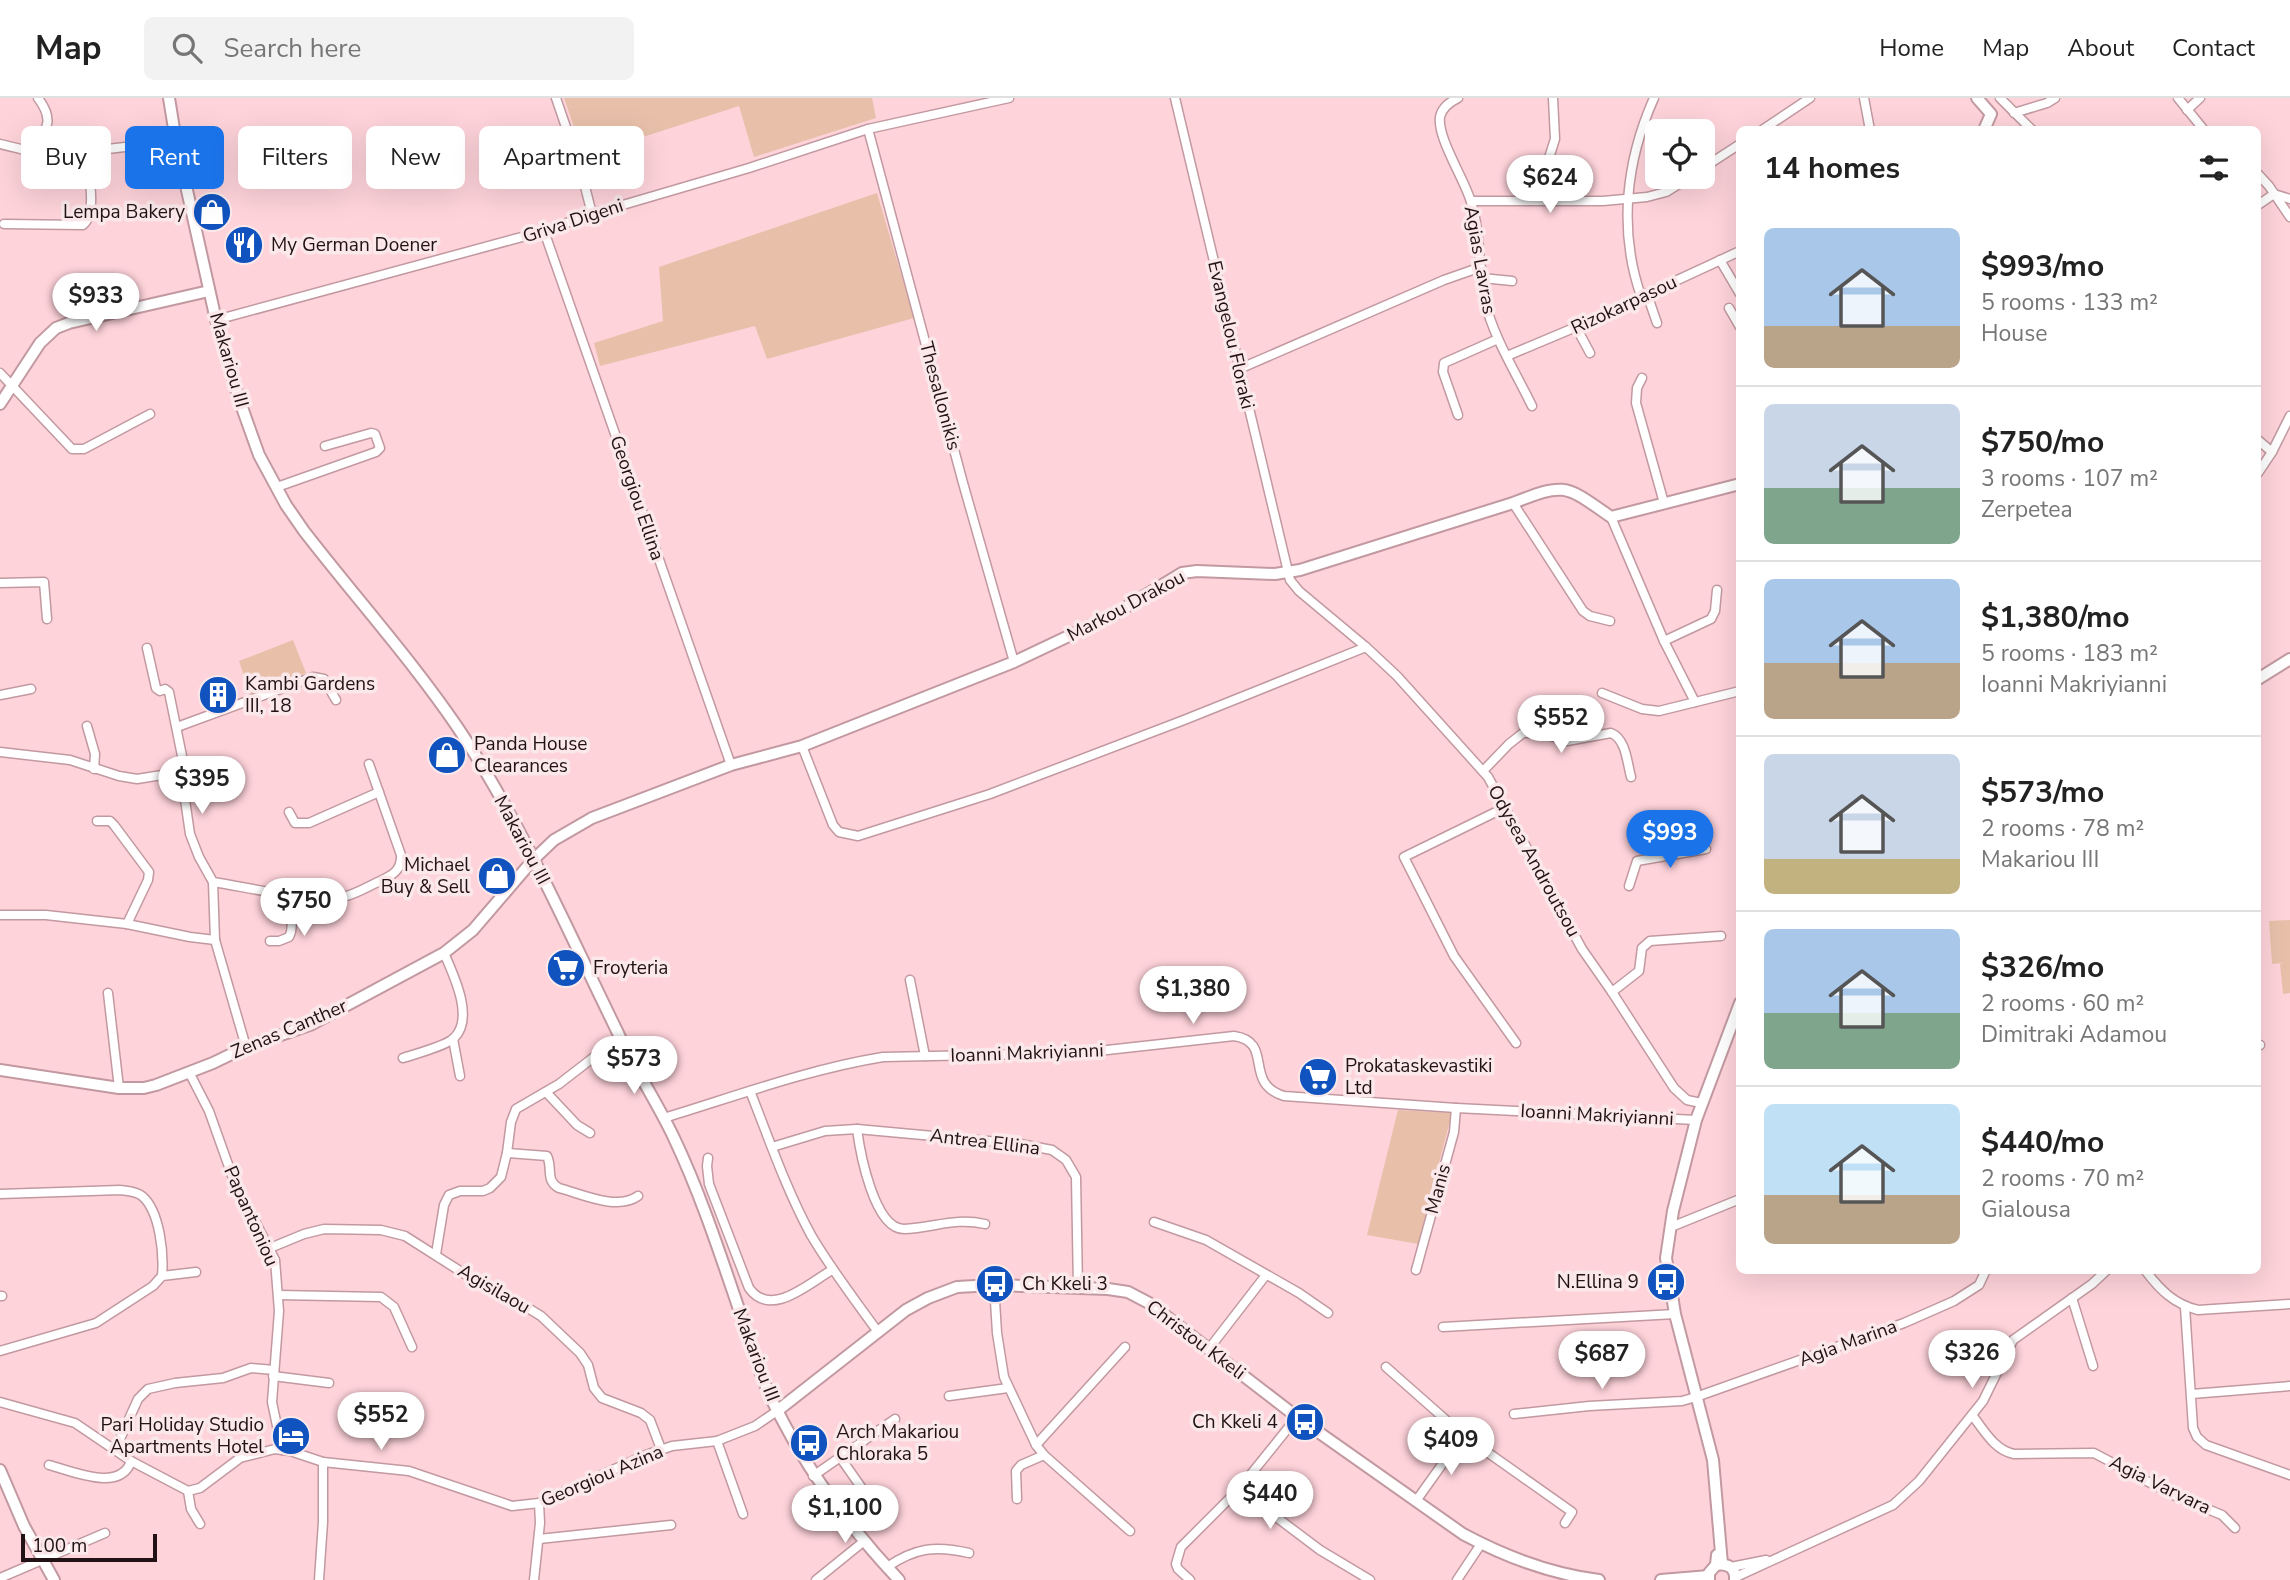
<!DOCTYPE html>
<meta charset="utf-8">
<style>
:root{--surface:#fff;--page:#f2f2f2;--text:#222;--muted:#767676;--line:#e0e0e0;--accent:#1a73e8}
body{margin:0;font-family:"Nunito Sans",sans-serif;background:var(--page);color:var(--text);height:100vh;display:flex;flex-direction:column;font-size:26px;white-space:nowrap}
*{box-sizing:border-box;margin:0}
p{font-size:23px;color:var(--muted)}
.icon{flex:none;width:38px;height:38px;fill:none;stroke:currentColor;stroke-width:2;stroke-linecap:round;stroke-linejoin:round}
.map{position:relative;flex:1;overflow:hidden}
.panel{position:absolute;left:1736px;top:28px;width:525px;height:1148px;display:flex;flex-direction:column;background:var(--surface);border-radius:10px;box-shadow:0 7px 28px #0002}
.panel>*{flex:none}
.guide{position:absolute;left:21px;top:28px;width:665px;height:63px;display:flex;gap:14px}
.fabs{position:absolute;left:1645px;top:21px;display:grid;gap:14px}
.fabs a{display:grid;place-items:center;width:70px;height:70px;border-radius:10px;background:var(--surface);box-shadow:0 7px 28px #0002;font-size:35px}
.scale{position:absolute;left:21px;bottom:18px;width:136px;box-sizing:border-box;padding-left:7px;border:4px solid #211315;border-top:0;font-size:19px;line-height:24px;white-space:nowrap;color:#211315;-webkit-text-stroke:5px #fae8ea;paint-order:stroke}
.price{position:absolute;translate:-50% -60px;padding:0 16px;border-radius:24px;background:#fff;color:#222;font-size:23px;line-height:46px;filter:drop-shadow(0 2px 4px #0008)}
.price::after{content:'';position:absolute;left:50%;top:42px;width:21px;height:16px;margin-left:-10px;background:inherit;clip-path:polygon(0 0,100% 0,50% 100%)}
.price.current{background:var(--accent);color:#fff}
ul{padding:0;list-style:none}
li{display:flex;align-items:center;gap:21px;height:175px;padding:0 28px}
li+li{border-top:2px solid var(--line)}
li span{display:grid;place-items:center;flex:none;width:196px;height:140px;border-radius:10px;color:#555}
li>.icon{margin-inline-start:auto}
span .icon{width:84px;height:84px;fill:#fffc;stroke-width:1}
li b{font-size:30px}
h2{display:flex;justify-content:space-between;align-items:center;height:84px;padding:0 28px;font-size:30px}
.pill{padding:0 24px;border-radius:10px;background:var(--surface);box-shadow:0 7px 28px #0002;font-size:24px;line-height:63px}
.pill.current{background:var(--accent);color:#fff}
header{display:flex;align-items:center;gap:42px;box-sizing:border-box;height:98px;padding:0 35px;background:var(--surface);border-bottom:2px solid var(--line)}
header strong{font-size:33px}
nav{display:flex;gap:38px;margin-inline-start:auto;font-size:24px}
.search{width:490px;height:63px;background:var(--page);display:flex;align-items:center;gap:18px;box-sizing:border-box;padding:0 24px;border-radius:10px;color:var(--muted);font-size:26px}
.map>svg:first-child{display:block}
.green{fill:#e8c0aa}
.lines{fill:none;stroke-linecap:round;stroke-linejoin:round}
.street-casing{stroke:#c299a0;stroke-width:11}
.secondary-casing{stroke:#c299a0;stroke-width:14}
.street{stroke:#fff;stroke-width:8}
.secondary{stroke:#fff;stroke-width:10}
.labels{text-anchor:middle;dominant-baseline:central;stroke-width:7;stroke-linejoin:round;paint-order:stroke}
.poi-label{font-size:19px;fill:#211315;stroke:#fae8ea;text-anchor:start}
.street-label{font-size:19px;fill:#211315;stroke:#fae8ea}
</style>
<header>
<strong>Map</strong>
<div class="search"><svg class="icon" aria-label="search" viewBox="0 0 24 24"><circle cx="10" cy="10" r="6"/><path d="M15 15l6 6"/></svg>Search here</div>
<nav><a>Home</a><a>Map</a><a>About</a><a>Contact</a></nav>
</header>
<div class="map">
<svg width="2290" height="1482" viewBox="0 0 2290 1482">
<rect width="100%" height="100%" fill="#fed3da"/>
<g class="green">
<polygon points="564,0 872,0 876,20 754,59 739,8 584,58"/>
<polygon points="877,95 914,220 767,261 755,228 600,268 594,245 663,223 659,169"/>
<polygon points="293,542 306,575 280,584 274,580 257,586 253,596 250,596 239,563"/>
<polygon points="2290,822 2290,895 2283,896 2280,866 2283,865 2272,866 2269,823"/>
<polygon points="1398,1012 1452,1015 1418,1146 1367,1137"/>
</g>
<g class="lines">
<g class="street-casing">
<g id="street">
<polyline points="556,0 581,73 592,116"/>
<polyline points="1175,0 1290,482 1299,493 1366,549 1397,578 1488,679 1582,851 1612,894 1674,990 1687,1002 1701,1005"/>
<path d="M1458 0C1450 4 1442 9 1440 19 1437 40 1465 82 1471 104 1481 135 1478 169 1484 200 1493 239 1515 273 1532 308"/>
<polyline points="1864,0 1870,32"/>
<polyline points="2000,0 2032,32"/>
<polyline points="2178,0 2204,32"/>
<polyline points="2187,12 2200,0"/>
<polyline points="2014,15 2047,5 2055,0"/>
<polyline points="868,31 963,385 1014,564"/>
<polyline points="1762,32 1810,0"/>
<polyline points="0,46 33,54 65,56 176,43"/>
<path d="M33 54C45 32 56 24 38 0"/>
<polyline points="1548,63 1555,41 1553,0"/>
<polyline points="1703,70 1740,46"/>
<polyline points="2258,76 2269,88 2290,119"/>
<polyline points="2274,96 2290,101"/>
<polyline points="1471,103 1603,103 1647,99 1666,94 1690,79"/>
<polyline points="2258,107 2274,96"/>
<path d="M4 126 83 127C98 115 88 74 86 56"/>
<polyline points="544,133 731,667"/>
<polyline points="1720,162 1740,196"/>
<polyline points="1482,180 1512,183"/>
<polyline points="1647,196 1657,225"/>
<path d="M1641 198C1618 132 1626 63 1654 0"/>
<polyline points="1729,210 1740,229"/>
<polyline points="216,222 544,133 592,116 749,70 868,31 1009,0"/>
<polyline points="1576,229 1590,255"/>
<polyline points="1507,258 1576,229 1740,153"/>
<polyline points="1239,271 1444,182 1481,169"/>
<polyline points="0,275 72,351 84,351 150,316"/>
<polyline points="1642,280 1637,290 1636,305 1664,405"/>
<polyline points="1458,317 1443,274 1444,265 1498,241"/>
<polyline points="2258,342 2272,354"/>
<polyline points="2258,375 2272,354 2290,318"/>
<polyline points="277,389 376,354 380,350 375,336 371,335 325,348"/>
<polyline points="1513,405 1583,513 1590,518 1610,523"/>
<polyline points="1611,419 1664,543 1695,604"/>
<polyline points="0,485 44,484 47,521"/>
<polyline points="1664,543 1711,521 1715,513 1717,492"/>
<polyline points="147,550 156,590 160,593 165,591 169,594 182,658 181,674 190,736 199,759 213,784 215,842 246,949"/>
<polyline points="1602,595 1642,611 1659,613 1740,593"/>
<polyline points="0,597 31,591"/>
<polyline points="87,628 95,656 94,671"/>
<polyline points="177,629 313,579 324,581 336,602"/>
<polyline points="802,648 833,727 839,734 858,738 990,696 1184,622 1366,549"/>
<polyline points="0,654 70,662 119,678 137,681 181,674"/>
<path d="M1483 673 1509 646 1523 635H1542L1567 643 1611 635C1626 641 1627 664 1631 679"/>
<polyline points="1504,710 1404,759 1454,858 1516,945"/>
<polyline points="289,714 295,725 309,725 379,694"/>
<polyline points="97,723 110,723 114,727 149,774 148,782 127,826"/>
<path d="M213 784C246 789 313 805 343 799 356 796 367 789 378 784 391 778 402 773 401 757L369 666"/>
<polyline points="1629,788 1637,763 1706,751"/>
<polyline points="0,817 46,817 127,826 190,839 215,842"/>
<polyline points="270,843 279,843 289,839 291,834 295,797"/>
<polyline points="910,882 925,958"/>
<polyline points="1612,894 1639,873 1642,850 1650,843 1721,838"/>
<polyline points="108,895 119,990"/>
<polyline points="453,941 460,978"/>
<polyline points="2258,947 2260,947"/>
<path d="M403 960C415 956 446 948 454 940 475 920 453 876 444 855"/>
<polyline points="189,974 209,1013 234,1083 275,1162 279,1213 272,1304 282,1352"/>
<path d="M750 993C769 1041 786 1091 811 1137 831 1171 855 1202 878 1234"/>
<polyline points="546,994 577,1027 590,1035"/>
<path d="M664 1020C736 998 809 971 883 959L1080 955 1234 938C1275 944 1242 985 1284 998L1456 1010 1696 1022"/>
<path d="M857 1031C860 1054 874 1131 904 1131 933 1130 955 1119 985 1126"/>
<polyline points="772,1049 825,1033 857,1031 1020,1046 1052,1052 1066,1062 1076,1079 1078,1190"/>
<path d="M507 1055 547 1058C553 1070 545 1083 559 1090 582 1096 617 1113 638 1098"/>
<path d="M708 1060 707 1068 709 1086 749 1190C771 1221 809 1185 832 1172"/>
<path d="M0 1096 120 1092C127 1093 136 1093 142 1098 160 1113 164 1156 162 1178"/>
<polyline points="1154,1124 1206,1142 1299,1195 1328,1215"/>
<polyline points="1671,1129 1740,1101"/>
<polyline points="270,1150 304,1136 324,1131 381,1132 405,1138 493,1194 523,1207 541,1218 580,1255 588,1267 594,1290 602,1300 641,1315 650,1322 661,1351"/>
<polyline points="436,1156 444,1107 449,1097 460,1093 483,1093 490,1090 501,1079 507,1055 511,1024 516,1011 559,986 594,959 612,954 627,955"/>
<polyline points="1416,1172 1454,1034 1456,1010"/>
<path d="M2145 1172C2160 1192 2174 1206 2198 1212L2290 1206"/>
<polyline points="994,1187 997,1235 1004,1279 1036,1347 1044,1357 1130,1433"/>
<polyline points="279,1197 381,1199 394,1209 412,1249"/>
<polyline points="0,1198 2,1198"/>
<polyline points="2072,1200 2093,1268"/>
<polyline points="2185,1209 2193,1330 2197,1339 2206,1347 2290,1377"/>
<polyline points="1443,1229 1675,1216"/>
<polyline points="1208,1252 1266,1177"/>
<polyline points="0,1253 96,1225 153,1188 162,1178 196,1174"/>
<polyline points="1386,1269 1463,1337 1572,1414 1565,1425"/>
<polyline points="273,1278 329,1285"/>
<polyline points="2192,1296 2290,1288"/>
<polyline points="949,1298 1008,1290"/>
<polyline points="0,1304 75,1325 131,1363 188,1393 200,1390 240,1360 275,1351 290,1353 323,1364 409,1373 512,1408 539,1405 646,1357 672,1348 717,1343 755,1328 777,1313"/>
<polyline points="1514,1316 1589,1308 1682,1303 1696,1299 1904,1225 1954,1203 1979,1187 1986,1172"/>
<path d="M1972 1317C1984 1332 1994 1352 2014 1356L2094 1355 2173 1397 2222 1417 2235 1430"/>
<polyline points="717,1343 743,1416"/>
<polyline points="1036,1347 1125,1249"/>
<polyline points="115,1352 138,1301 148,1291 175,1285 223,1280 251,1270 274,1272"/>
<polyline points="840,1359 870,1402"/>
<path d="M49 1367C72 1373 121 1395 131 1363"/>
<polyline points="813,1378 895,1321"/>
<polyline points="1239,1391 1320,1452 1370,1482"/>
<polyline points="188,1393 191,1411 200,1426"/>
<polyline points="1017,1401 1016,1373 1021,1367 1044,1357"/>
<polyline points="1416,1403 1463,1337"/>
<polyline points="539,1441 671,1427"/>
<path d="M887 1469C915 1450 935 1447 969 1455"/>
<polyline points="1731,1469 1766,1462"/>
<polyline points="1736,1479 1893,1407 1919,1383 1983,1303 2013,1242 2092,1186 2107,1172"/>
<polyline points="0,1480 105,1435"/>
<polyline points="319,1482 323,1424 323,1364"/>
<polyline points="534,1482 540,1425 539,1405"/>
<polyline points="816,1482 863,1444"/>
<polyline points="1190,1482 1178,1471 1176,1466 1181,1449 1239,1391 1297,1319"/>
<polyline points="1457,1482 1481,1446"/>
</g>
</g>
<g class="secondary-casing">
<g id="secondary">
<path d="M169 0 176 43 216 222 239 301 259 357 286 407 304 433C355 499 411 561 458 630 521 724 567 831 617 933 634 970 657 1004 674 1040 702 1099 722 1162 743 1223 753 1254 763 1286 778 1314 810 1377 851 1431 899 1482"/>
<polyline points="1977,0 1991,16 1984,32"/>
<polyline points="0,306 40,245 56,230 69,225 209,193"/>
<polyline points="2258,581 2290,561"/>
<path d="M0 972 119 990H144L156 987 213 965 246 949 310 927 444 855 473 832 533 762 554 742 592 720 731 667 802 648 1014 564 1113 517 1182 475 1197 473 1275 476 1300 472 1513 405C1566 384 1565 387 1611 419L1740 386"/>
<path d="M777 1313 906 1212 928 1200 957 1189 994 1187 1108 1191 1128 1194 1149 1205 1297 1319 1463 1436C1506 1459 1550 1476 1599 1482"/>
<polyline points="0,1372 24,1428 54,1482"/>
<polyline points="1722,1466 1713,1362 1675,1216 1666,1160 1673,1113 1696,1022 1740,905"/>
<path d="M1716 1467C1728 1465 1736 1470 1735 1482"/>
<polyline points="1661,1482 1709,1478"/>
<polyline points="1709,1482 1709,1475 1716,1467 1717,1457"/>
</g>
</g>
<use href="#street" class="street"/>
<use href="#secondary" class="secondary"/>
</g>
<defs>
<g id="shop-disc" transform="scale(2.0125)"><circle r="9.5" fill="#1153be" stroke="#fae8ea"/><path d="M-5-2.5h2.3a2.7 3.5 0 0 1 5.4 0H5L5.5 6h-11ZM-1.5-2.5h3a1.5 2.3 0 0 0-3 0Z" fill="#fff"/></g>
<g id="restaurant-disc" transform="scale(2.0125)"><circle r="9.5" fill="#1153be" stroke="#fae8ea"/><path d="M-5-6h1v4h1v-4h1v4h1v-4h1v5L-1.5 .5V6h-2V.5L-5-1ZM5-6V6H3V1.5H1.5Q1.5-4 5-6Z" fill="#fff"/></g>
<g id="building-disc" transform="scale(2.0125)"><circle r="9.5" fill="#1153be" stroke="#fae8ea"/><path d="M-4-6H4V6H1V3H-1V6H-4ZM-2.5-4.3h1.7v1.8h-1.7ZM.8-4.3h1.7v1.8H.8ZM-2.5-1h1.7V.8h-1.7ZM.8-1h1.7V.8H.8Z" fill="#fff"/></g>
<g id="supermarket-disc" transform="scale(2.0125)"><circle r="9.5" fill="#1153be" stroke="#fae8ea"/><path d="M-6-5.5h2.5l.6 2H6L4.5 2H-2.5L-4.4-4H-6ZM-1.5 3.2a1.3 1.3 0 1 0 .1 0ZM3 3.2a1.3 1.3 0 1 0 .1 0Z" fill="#fff"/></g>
<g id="bus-disc" transform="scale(2.0125)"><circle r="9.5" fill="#1153be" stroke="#fae8ea"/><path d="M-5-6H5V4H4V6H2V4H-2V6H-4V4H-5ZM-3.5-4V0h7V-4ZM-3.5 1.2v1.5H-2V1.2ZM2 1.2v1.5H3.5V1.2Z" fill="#fff"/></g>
<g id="hotel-disc" transform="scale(2.0125)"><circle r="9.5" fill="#1153be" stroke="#fae8ea"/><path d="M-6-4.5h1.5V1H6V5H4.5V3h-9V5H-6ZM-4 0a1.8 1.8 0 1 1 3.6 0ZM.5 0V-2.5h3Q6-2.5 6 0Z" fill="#fff"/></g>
</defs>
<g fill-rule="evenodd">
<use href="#shop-disc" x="212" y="114"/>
<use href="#restaurant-disc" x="244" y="147"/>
<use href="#building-disc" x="218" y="597"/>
<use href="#shop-disc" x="447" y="657"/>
<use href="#shop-disc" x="497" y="778"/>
<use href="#supermarket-disc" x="566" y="870"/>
<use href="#supermarket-disc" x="1318" y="979"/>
<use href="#bus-disc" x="1666" y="1184"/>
<use href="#bus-disc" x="995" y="1186"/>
<use href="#bus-disc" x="1305" y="1324"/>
<use href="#hotel-disc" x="291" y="1338"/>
<use href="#bus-disc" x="809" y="1345"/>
</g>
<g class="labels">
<g class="poi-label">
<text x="185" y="114" text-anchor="end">Lempa Bakery</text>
<text x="271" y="147">My German Doener</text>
<text x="245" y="586">Kambi Gardens<tspan x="245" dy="22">III, 18</tspan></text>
<text x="474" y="646">Panda House<tspan x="474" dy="22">Clearances</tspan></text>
<text x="470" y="767" text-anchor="end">Michael<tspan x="470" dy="22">Buy &amp; Sell</tspan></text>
<text x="593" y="870">Froyteria</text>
<text x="1345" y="968">Prokataskevastiki<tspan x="1345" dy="22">Ltd</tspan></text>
<text x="1639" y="1184" text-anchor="end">N.Ellina 9</text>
<text x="1022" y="1186">Ch Kkeli 3</text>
<text x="1278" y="1324" text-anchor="end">Ch Kkeli 4</text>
<text x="264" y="1327" text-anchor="end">Pari Holiday Studio<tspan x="264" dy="22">Apartments Hotel</tspan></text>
<text x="836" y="1334">Arch Makariou<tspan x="836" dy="22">Chloraka 5</tspan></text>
</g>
<g class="street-label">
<text transform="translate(573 123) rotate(-18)">Griva Digeni</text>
<text transform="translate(1480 162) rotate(80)">Agias Lavras</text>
<text transform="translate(1624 207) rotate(-25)">Rizokarpasou</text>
<text transform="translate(1231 237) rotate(77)">Evangelou Floraki</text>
<text transform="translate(229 262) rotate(74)">Makariou III</text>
<text transform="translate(940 298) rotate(75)">Thesallonikis</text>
<text transform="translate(637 400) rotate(71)">Georgiou Ellina</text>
<text transform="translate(1126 508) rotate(-28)">Markou Drakou</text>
<text transform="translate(522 742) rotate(62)">Makariou III</text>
<text transform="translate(1534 763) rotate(61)">Odysea Androutsou</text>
<text transform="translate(289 931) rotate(-23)">Zenas Canther</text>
<text transform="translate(1027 955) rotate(-2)">Ioanni Makriyianni</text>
<text transform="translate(1597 1017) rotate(3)">Ioanni Makriyianni</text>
<text transform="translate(985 1044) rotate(7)">Antrea Ellina</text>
<text transform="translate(1438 1091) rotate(-75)">Manis</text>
<text transform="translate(251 1118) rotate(66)">Papantoniou</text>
<text transform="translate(494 1191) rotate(30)">Agisilaou</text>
<text transform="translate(1196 1242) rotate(37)">Christou Kkeli</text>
<text transform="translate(1848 1245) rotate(-20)">Agia Marina</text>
<text transform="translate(756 1257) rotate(69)">Makariou III</text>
<text transform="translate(602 1378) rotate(-23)">Georgiou Azina</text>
<text transform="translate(2160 1387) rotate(26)">Agia Varvara</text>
</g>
</g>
</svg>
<div class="fabs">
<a><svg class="icon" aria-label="locate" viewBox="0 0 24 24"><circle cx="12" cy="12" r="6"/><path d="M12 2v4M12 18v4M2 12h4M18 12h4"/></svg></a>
</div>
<div class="scale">100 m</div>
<b class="price" style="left:1550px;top:117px">$624</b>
<b class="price" style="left:96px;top:235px">$933</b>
<b class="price" style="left:1561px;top:657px">$552</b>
<b class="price" style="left:202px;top:718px">$395</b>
<b class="price current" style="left:1670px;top:772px">$993</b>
<b class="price" style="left:304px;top:840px">$750</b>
<b class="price" style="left:1193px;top:928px">$1,380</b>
<b class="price" style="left:634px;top:998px">$573</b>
<b class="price" style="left:1972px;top:1292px">$326</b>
<b class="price" style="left:1602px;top:1293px">$687</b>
<b class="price" style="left:381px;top:1354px">$552</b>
<b class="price" style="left:1451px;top:1379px">$409</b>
<b class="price" style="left:1270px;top:1433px">$440</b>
<b class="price" style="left:845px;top:1447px">$1,100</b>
<div class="guide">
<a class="pill">Buy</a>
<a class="pill current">Rent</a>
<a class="pill">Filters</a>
<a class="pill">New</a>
<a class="pill">Apartment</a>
</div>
<section class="panel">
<h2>14 homes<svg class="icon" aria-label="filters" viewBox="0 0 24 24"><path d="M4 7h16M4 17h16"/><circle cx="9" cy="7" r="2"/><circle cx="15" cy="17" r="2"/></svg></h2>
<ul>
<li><span style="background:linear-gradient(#a9c7e8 70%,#b9a48a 0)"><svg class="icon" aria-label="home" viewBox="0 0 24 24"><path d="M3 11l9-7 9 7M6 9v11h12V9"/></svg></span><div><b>$993/mo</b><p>5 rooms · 133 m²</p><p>House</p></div></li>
<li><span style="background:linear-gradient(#c9d6e8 60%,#7fa58c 0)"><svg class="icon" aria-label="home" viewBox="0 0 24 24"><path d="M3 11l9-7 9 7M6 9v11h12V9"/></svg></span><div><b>$750/mo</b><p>3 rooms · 107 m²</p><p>Zerpetea</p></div></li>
<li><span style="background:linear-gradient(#a9c7e8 60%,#b9a48a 0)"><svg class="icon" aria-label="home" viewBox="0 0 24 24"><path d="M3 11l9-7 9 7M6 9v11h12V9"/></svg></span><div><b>$1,380/mo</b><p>5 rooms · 183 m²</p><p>Ioanni Makriyianni</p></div></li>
<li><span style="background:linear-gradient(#c9d6e8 75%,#c2b280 0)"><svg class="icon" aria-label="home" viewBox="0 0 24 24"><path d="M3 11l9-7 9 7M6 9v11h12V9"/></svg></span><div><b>$573/mo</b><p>2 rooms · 78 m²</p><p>Makariou III</p></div></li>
<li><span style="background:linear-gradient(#a9c7e8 60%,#7fa58c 0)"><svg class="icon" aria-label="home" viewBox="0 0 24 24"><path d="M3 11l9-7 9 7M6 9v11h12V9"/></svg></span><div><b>$326/mo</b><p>2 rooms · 60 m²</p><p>Dimitraki Adamou</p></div></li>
<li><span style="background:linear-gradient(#bfe0f5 65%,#b9a48a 0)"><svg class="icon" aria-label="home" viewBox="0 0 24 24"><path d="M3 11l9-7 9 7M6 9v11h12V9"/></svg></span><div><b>$440/mo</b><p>2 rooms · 70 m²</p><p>Gialousa</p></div></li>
</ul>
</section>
</div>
